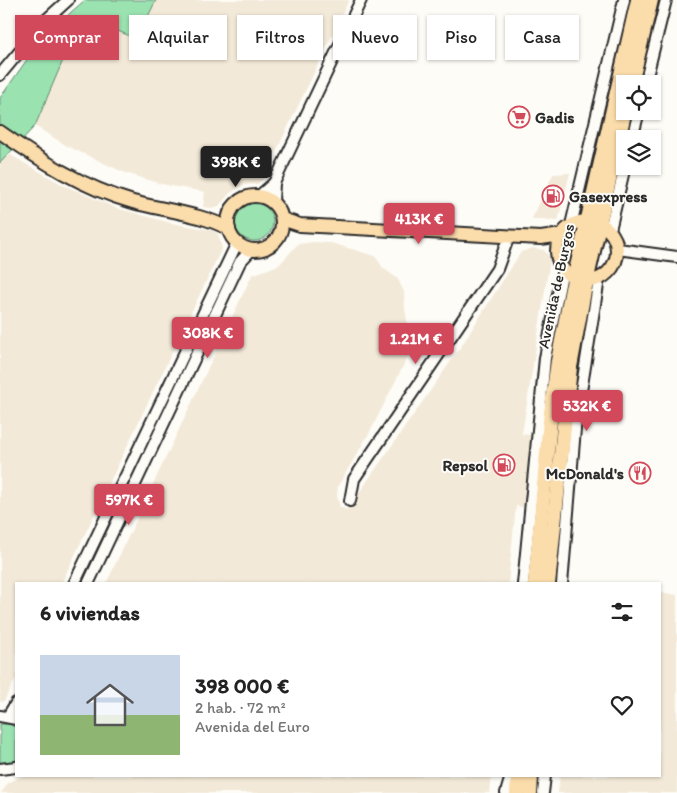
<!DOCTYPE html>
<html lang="es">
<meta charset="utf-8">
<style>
:root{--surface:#fff;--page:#f6f6f6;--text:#222;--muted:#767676;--line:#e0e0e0;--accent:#d1495b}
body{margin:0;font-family:Itim,sans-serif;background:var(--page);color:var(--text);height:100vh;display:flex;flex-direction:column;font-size:19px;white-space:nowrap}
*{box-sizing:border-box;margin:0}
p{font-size:16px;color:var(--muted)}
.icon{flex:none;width:28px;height:28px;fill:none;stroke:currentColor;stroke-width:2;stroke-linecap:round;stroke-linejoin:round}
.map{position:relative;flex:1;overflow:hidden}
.panel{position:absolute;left:15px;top:582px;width:646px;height:195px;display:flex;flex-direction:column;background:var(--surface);border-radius:0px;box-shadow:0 1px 4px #0004}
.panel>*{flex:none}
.banner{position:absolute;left:15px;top:15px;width:648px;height:45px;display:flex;gap:10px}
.fabs{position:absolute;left:616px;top:75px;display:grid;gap:10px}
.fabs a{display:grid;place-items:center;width:45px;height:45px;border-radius:0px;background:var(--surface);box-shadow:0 1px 4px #0004;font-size:25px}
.price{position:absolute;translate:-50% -42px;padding:0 11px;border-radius:5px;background:var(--accent);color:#fff;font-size:16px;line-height:32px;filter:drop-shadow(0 1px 2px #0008)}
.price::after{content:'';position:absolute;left:50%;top:30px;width:15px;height:11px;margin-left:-8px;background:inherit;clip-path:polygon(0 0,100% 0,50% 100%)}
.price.on{background:#222;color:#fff}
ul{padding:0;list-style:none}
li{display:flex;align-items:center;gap:15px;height:125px;padding:0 25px}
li+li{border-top:1px solid var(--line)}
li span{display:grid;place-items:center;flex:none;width:140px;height:100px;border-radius:0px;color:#555}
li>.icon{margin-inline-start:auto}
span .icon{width:60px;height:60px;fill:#fffc;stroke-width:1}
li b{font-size:21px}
h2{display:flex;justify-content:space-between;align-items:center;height:60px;padding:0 25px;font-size:21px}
.tag{padding:0 18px;border-radius:0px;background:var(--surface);box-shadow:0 1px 4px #0004;font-size:18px;line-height:45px}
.tag.on{background:var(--accent);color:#fff}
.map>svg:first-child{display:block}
.built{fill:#f3e9d8}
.green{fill:#9ae2b0;stroke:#62866e}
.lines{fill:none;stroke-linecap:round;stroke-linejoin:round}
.minor-casing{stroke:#2b2b2b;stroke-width:14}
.major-casing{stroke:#2b2b2b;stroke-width:16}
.highway-casing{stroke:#2b2b2b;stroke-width:18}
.minor{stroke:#fdfcf7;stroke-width:10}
.major{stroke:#fbdcab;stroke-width:12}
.highway{stroke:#fbdcab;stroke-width:14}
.labels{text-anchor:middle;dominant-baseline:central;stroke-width:4;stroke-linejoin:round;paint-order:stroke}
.poi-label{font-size:16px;font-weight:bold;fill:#2b2b2b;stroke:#fdfcf7;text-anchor:start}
.street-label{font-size:16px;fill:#2b2b2b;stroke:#fdfcf7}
</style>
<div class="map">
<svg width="677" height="793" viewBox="0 0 677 793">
<rect width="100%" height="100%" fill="#fdfcf7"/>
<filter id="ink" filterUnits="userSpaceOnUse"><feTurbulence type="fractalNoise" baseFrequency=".02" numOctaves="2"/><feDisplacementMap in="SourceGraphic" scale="10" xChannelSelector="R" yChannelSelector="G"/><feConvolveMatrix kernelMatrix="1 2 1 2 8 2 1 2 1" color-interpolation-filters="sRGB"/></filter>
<g filter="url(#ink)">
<g class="built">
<polygon points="156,0 349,0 263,179 257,184 243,185 230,193 219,206 213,208 203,207 205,192 161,184 123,172 67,146 35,126 75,32 88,18 137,39"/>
<polygon points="7,153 63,185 116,208 171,223 212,230 218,234 222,248 61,584 16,584 16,678 4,701 0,702 0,163"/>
<polygon points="570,173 558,221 532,219 553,174"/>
<polygon points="314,242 331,243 375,256 383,268 398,279 404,292 405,309 412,348 371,430 338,486 337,496 340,507 347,510 458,351 521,252 533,248 544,250 548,255 550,259 522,434 535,436 529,508 516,506 508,584 106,584 252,275 279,265 298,244"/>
<polygon points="660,592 677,595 677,793 558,793 560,776 660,776"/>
<polygon points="23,776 491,776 489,793 1,793 9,782"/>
</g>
<g class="green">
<polygon points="85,0 156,0 137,39 87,18 75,32 35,126 0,163 0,98 26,61 70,13"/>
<circle cx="254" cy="222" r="19"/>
<polygon points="0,724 10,724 16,728 16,760 6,764 0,763"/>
</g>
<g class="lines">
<g class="minor-casing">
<g id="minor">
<polyline points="0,75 46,20 68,0"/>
<polyline points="645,84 666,0"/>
<polyline points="632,139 639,111"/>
<polyline points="259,196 274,183"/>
<polyline points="273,202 274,183 361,0"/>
<polyline points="571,225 624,0"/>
<polyline points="610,230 625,166"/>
<polyline points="618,249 677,257"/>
<polyline points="350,501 354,479 497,269 509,236"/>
<polyline points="74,584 237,243"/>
<polyline points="88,584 240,262 251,250"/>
<polyline points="523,584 545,358 563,269"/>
<polyline points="562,584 575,429 599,279"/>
<polyline points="0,716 16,719"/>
<polyline points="8,716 16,703"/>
<polyline points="0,769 16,767"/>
<polyline points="506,793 511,776"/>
<polyline points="543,793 545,776"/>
</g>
</g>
<g class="major-casing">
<g id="major">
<path d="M0 132C41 161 84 188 133 202 162 210 204 214 229 229"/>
<circle cx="255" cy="223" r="27"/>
<polyline points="282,219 300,225 541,238 562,235"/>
<circle cx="587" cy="251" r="30"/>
</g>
</g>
<g class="highway-casing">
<g id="highway">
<polyline points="631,84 651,0"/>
<polyline points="535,584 550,421 558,361 572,289 638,0"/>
<polyline points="548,584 570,367 584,291 625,109"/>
<polyline points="517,793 518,776"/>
<polyline points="530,793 531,776"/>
</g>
</g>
<use href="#minor" class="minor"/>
<use href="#major" class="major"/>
<use href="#highway" class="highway"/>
</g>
</g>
<defs>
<g id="supermarket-ring" transform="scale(1.125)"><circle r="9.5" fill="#fdfcf7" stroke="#d1495b" stroke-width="1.5"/><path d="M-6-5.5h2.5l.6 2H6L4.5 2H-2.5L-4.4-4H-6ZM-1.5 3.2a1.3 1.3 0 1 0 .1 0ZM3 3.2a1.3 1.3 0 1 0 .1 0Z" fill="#d1495b"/></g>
<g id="fuel-ring" transform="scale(1.125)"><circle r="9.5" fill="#fdfcf7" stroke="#d1495b" stroke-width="1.5"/><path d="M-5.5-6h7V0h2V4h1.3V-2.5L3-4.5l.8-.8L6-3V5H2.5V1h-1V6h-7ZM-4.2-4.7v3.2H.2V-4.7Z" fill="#d1495b"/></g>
<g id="restaurant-ring" transform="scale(1.125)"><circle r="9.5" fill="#fdfcf7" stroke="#d1495b" stroke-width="1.5"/><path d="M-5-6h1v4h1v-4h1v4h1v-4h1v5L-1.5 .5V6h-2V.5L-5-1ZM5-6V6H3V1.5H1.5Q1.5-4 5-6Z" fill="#d1495b"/></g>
</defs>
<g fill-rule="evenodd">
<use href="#supermarket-ring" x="519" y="117"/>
<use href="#fuel-ring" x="553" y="196"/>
<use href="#fuel-ring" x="504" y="465"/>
<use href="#restaurant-ring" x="640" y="473"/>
</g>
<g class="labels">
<g class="poi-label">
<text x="535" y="117">Gadis</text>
<text x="569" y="196">Gasexpress</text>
<text x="488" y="465" text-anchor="end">Repsol</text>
<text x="624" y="473" text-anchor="end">McDonald's</text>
</g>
<g class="street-label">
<text transform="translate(556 286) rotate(-78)">Avenida de Burgos</text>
</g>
</g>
</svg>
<div class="fabs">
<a><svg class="icon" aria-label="locate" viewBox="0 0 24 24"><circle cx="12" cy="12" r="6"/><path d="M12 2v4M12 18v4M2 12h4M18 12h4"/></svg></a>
<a><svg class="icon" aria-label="layers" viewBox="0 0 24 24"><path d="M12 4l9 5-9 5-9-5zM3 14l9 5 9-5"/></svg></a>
</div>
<b class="price on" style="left:236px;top:188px">398K €</b>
<b class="price" style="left:419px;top:245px">413K €</b>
<b class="price" style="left:208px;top:359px">308K €</b>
<b class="price" style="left:416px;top:365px">1.21M €</b>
<b class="price" style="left:587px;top:432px">532K €</b>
<b class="price" style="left:129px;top:526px">597K €</b>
<div class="banner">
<a class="tag on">Comprar</a>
<a class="tag">Alquilar</a>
<a class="tag">Filtros</a>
<a class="tag">Nuevo</a>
<a class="tag">Piso</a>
<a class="tag">Casa</a>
</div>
<section class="panel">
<h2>6 viviendas<svg class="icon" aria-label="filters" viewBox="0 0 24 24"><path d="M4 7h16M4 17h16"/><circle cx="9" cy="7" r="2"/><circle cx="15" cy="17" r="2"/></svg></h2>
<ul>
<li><span style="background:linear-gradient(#c9d6e8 60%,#8fb573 0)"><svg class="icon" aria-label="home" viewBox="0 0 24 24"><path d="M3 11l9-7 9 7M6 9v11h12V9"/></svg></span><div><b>398 000 €</b><p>2 hab. · 72 m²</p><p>Avenida del Euro</p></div><svg class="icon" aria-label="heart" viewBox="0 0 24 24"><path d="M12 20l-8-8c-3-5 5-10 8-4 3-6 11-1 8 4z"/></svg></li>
</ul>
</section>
</div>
